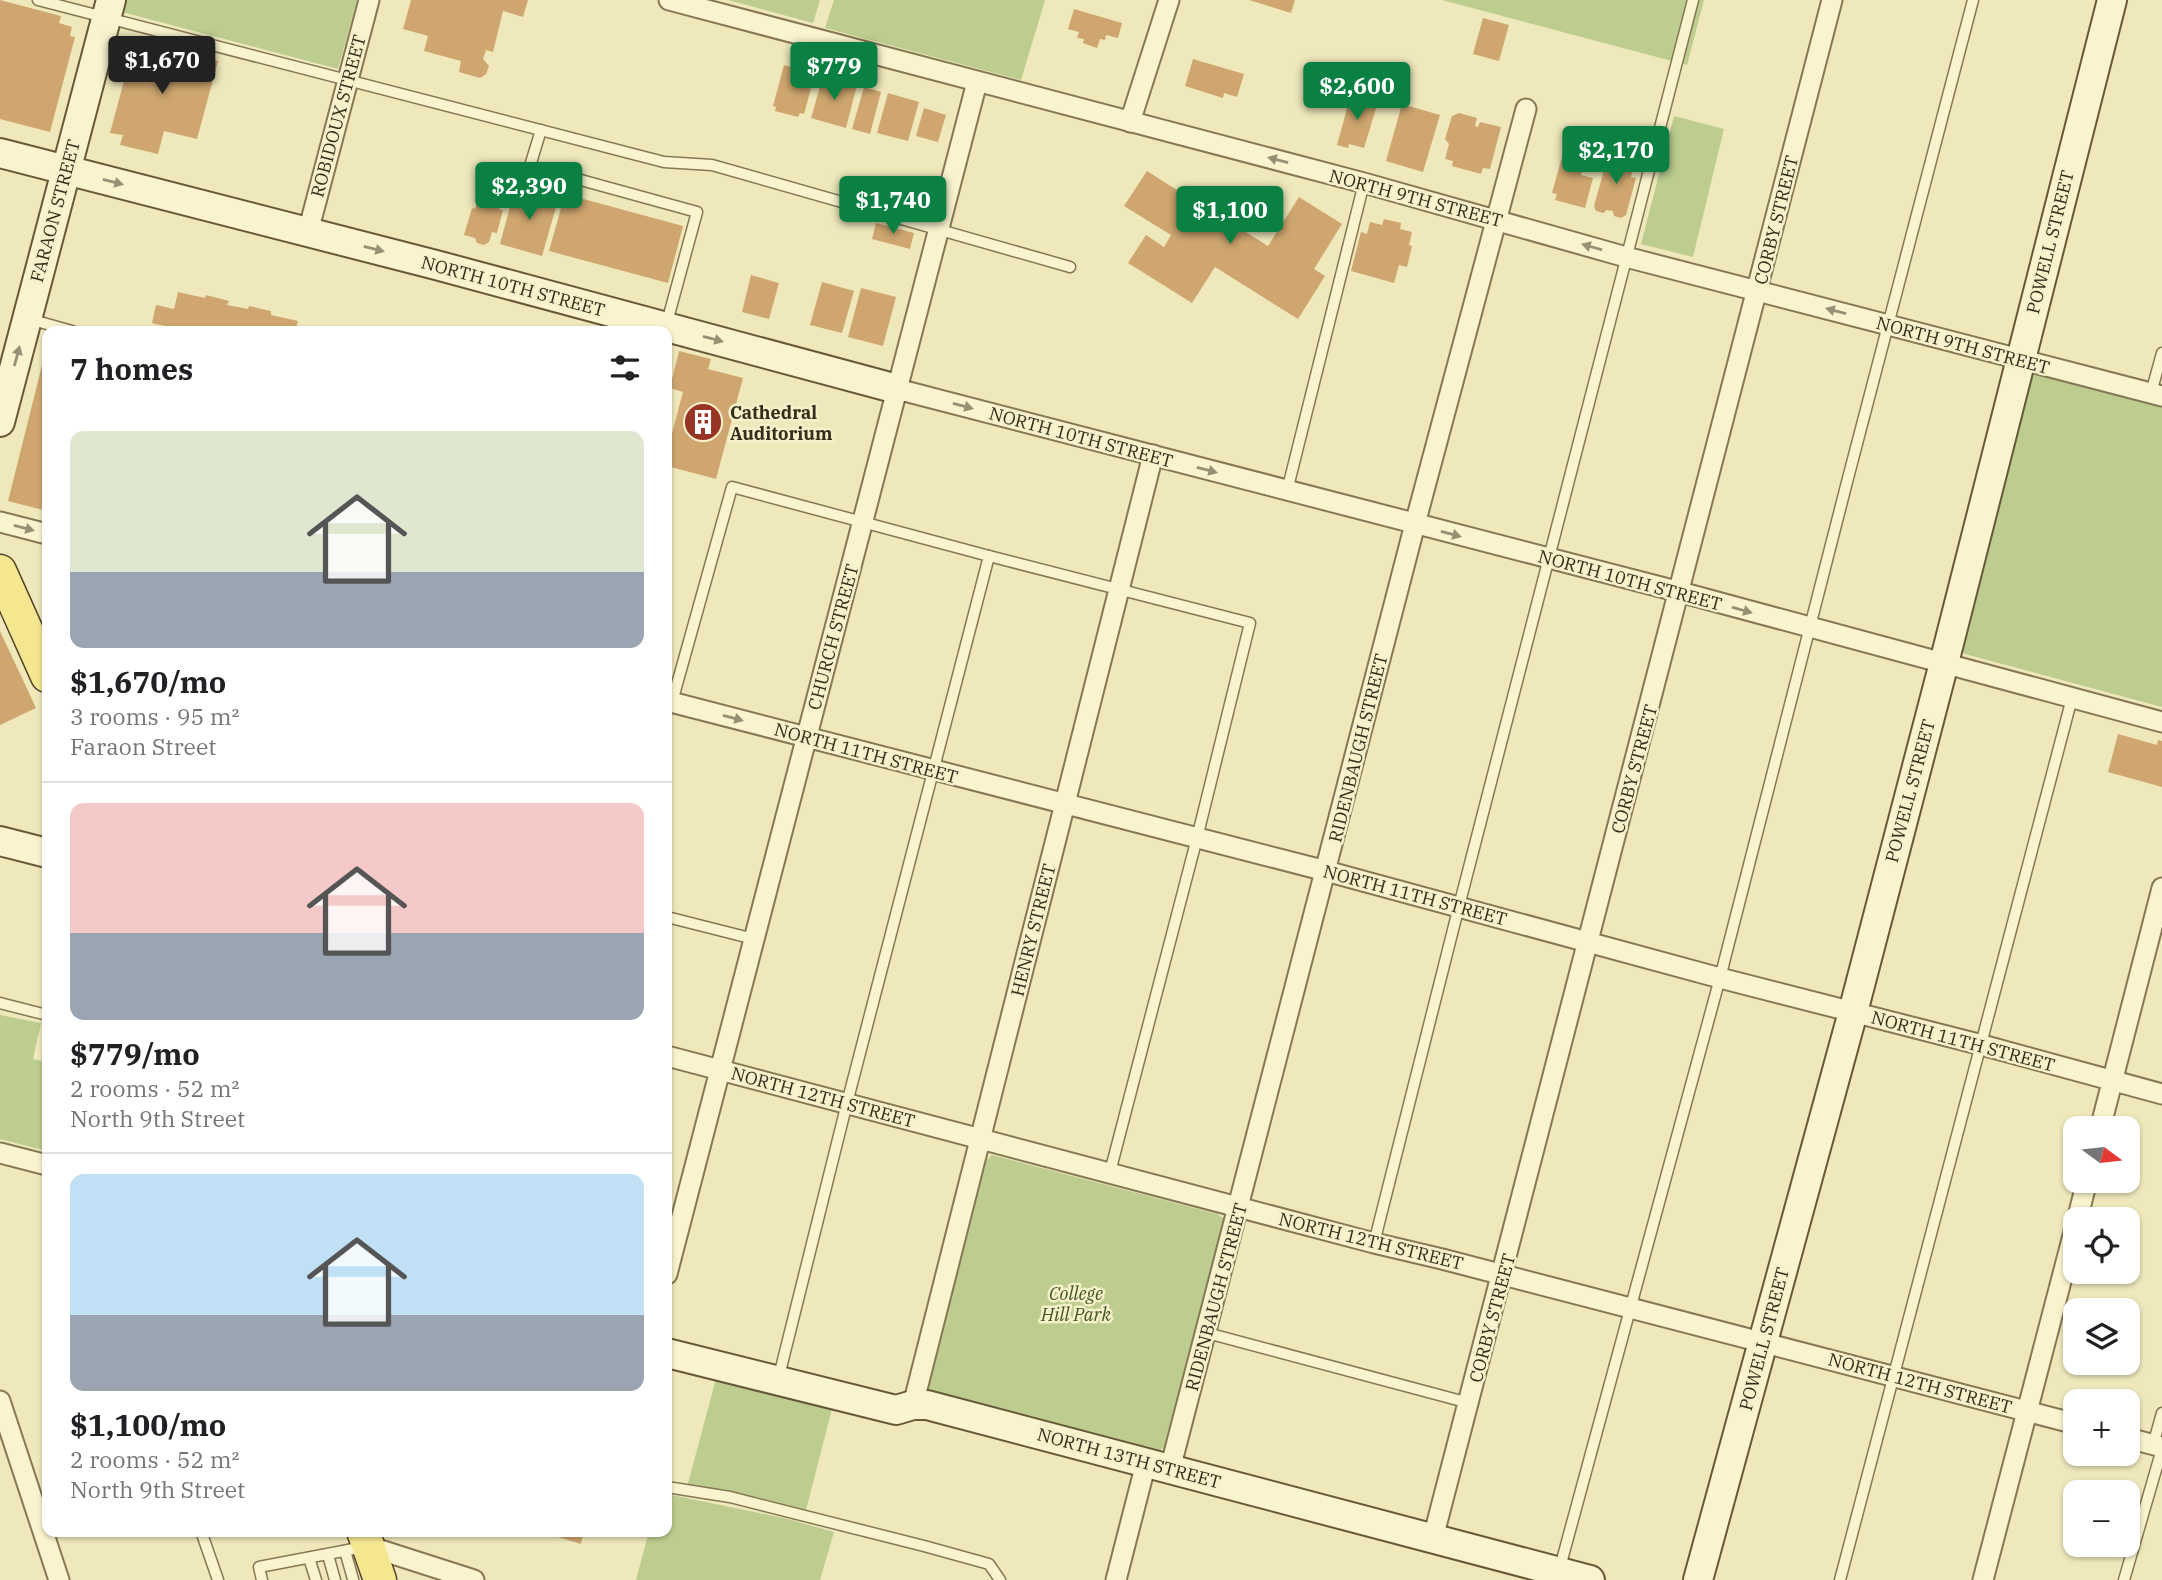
<!DOCTYPE html>
<meta charset="utf-8">
<style>
:root{--surface:#fff;--page:#f2f2f2;--text:#202124;--muted:#757577;--line:#e0e0e0;--accent:#0b8043}
body{margin:0;font-family:"IBM Plex Serif",serif;background:var(--page);color:var(--text);height:100vh;display:flex;flex-direction:column;font-size:26px;white-space:nowrap}
*{box-sizing:border-box;margin:0}
p{font-size:23px;color:var(--muted)}
.icon{flex:none;width:38px;height:38px;fill:none;stroke:currentColor;stroke-width:2;stroke-linecap:round;stroke-linejoin:round}
.map{position:relative;flex:1;overflow:hidden}
.drawer{position:absolute;left:42px;top:326px;width:630px;height:1211px;display:flex;flex-direction:column;background:var(--surface);border-radius:14px;box-shadow:0 2px 5px #0004}
.drawer>*{flex:none}
.needle{width:46px;rotate:105deg}
.controls{position:absolute;left:2063px;top:1116px;display:grid;gap:14px}
.controls a{display:grid;place-items:center;width:77px;height:77px;border-radius:14px;background:var(--surface);box-shadow:0 2px 5px #0004;font-size:35px}
.price{position:absolute;translate:-50% -60px;padding:0 16px;border-radius:7px;background:var(--accent);color:#fff;font-size:23px;line-height:46px;filter:drop-shadow(0 2px 4px #0008)}
.price::after{content:'';position:absolute;left:50%;top:42px;width:21px;height:16px;margin-left:-10px;background:inherit;clip-path:polygon(0 0,100% 0,50% 100%)}
.price.selected{background:#222;color:#fff}
ul{padding:0;list-style:none}
li{display:grid;align-content:center;gap:14px;height:371px;padding:0 28px}
li+li{border-top:2px solid var(--line)}
li span{display:grid;place-items:center;height:217px;border-radius:14px;color:#555}
li>.icon{margin-inline-start:auto}
span .icon{width:126px;height:126px;fill:#fffc;stroke-width:1}
li b{font-size:30px}
h2{display:flex;justify-content:space-between;align-items:center;height:84px;padding:0 28px;font-size:30px}
.map>svg:first-child{display:block}
.green{fill:#bccd8f}
.building{fill:#cfa66f}
.lines{fill:none;stroke-linecap:round;stroke-linejoin:round}
.lane-casing{stroke:#877755;stroke-width:13}
.street-casing{stroke:#877755;stroke-width:23}
.secondary-casing{stroke:#685838;stroke-width:32}
.primary-casing{stroke:#54442a;stroke-width:35}
.lane{stroke:#faf4ce;stroke-width:10}
.street{stroke:#faf4ce;stroke-width:19}
.secondary{stroke:#faf4ce;stroke-width:28}
.primary{stroke:#f5e690;stroke-width:32}
.oneway{fill:#989074}
.labels{text-anchor:middle;dominant-baseline:central;stroke-width:5;stroke-linejoin:round;paint-order:stroke}
.street-label{font-size:18px;fill:#352c1a;stroke:#f6f1cb}
.poi-label{font-size:18px;font-weight:bold;fill:#352c1a;stroke:#f6f1cb;text-anchor:start}
.park-label{font-size:18px;font-style:italic;fill:#3e5220;stroke:#f6f1cb}
</style>
<div class="map">
<svg width="2162" height="1580" viewBox="0 0 2162 1580">
<rect width="100%" height="100%" fill="#efe8bb"/>
<g class="green">
<polygon points="125,0 357,0 338,69 122,12"/>
<polygon points="728,0 820,0 813,23"/>
<polygon points="834,0 1045,0 1021,80 825,28"/>
<polygon points="1442,0 1704,0 1687,65"/>
<polygon points="1674,116 1724,129 1693,257 1641,244"/>
<polygon points="2032,375 2041,375 2162,407 2162,707 1965,654 1961,650 2028,381"/>
<polygon points="0,1015 41,1023 33,1059 47,1062 47,1151 0,1139"/>
<polygon points="992,1155 1217,1214 1223,1218 1223,1227 1164,1447 1160,1451 1153,1451 934,1394 929,1389 928,1382 986,1161"/>
<polygon points="717,1375 833,1405 806,1510 743,1495 687,1487"/>
<polygon points="667,1494 784,1518 834,1532 820,1580 636,1580 649,1531 667,1531"/>
</g>
<g class="building">
<polygon points="0,0 61,16 59,23 72,27 70,36 75,37 50,132 0,119"/>
<polygon points="411,0 528,0 523,17 503,11 493,52 486,50 483,59 489,66 486,74 480,78 459,72 461,61 424,51 428,36 403,29"/>
<polygon points="1249,0 1295,0 1291,13"/>
<polygon points="1074,9 1122,23 1118,38 1106,35 1105,40 1100,39 1097,48 1083,43 1084,39 1077,38 1079,32 1068,29"/>
<polygon points="1483,18 1509,25 1499,61 1473,54"/>
<polygon points="135,40 218,61 197,139 164,131 158,154 120,145 123,135 110,133"/>
<polygon points="1193,59 1244,74 1237,97 1224,93 1223,98 1185,86"/>
<polygon points="784,65 815,74 804,114 800,113 798,117 775,111 776,107 773,106"/>
<polygon points="1365,67 1385,73 1379,92 1359,86"/>
<polygon points="823,76 857,85 846,128 811,118"/>
<polygon points="864,87 881,92 870,134 852,129"/>
<polygon points="888,93 919,102 908,141 877,133"/>
<polygon points="1351,94 1378,102 1364,148 1349,144 1348,148 1337,145"/>
<polygon points="1402,104 1440,115 1423,172 1386,161"/>
<polygon points="924,108 946,115 938,142 916,136"/>
<polygon points="1459,113 1477,118 1475,126 1478,127 1480,122 1501,127 1490,169 1483,168 1481,174 1452,166 1453,161 1445,159 1449,144 1445,139 1452,116"/>
<polygon points="1567,139 1589,145 1581,175 1593,178 1585,208 1555,200 1557,194 1552,193"/>
<polygon points="1609,152 1635,160 1631,177 1636,178 1626,215 1621,218 1614,216 1613,211 1606,210 1604,213 1596,211 1594,206"/>
<polygon points="1147,171 1199,204 1206,193 1247,220 1241,229 1268,246 1299,197 1342,224 1314,269 1325,276 1298,319 1215,267 1192,303 1128,263 1146,235 1164,247 1171,235 1124,206"/>
<polygon points="515,188 558,200 542,256 500,244"/>
<polygon points="565,194 683,226 668,283 549,251"/>
<polygon points="479,197 500,203 499,209 503,210 497,233 492,232 489,242 484,245 477,243 475,238 464,235 472,208 475,209"/>
<polygon points="1384,219 1401,223 1400,229 1412,232 1409,245 1412,246 1407,267 1399,265 1394,283 1351,271 1361,232 1367,234 1370,222 1382,225"/>
<polygon points="876,223 914,233 910,249 872,239"/>
<polygon points="751,275 779,283 769,319 742,312"/>
<polygon points="822,282 854,291 842,333 810,325"/>
<polygon points="861,288 896,297 883,346 848,337"/>
<polygon points="178,292 205,298 206,295 229,301 227,305 248,309 249,306 271,311 271,315 298,321 295,331 168,331 169,327 152,323 156,305 174,309"/>
<polygon points="46,349 47,349 47,511 8,501"/>
<polygon points="679,351 711,359 708,369 743,378 716,479 667,466 667,452 683,392 670,388"/>
<polygon points="0,631 36,708 0,725"/>
<polygon points="2118,734 2157,745 2158,740 2162,741 2162,787 2108,772"/>
<polygon points="539,1531 584,1531 581,1544"/>
</g>
<g class="lines">
<g class="lane-casing">
<g id="lane">
<polyline points="38,0 664,162 712,165 1070,267"/>
<polyline points="541,130 530,166 697,212 666,326"/>
<polyline points="29,319 72,331"/>
<polyline points="2151,393 2162,353"/>
<polyline points="1287,491 1364,183"/>
<polyline points="672,702 732,487 989,556 1250,623 1197,838 1110,1172"/>
<polyline points="667,917 754,939"/>
<polyline points="0,1003 47,1015"/>
<polyline points="1374,1243 1459,906 1693,0"/>
<polyline points="1207,1333 1469,1403"/>
<polyline points="778,1380 847,1103 989,556"/>
<polyline points="2153,1445 2162,1413"/>
<polyline points="667,1487 730,1497 924,1546 989,1564 1000,1580"/>
<polyline points="201,1531 218,1580"/>
<polyline points="345,1551 353,1579"/>
<polyline points="328,1555 335,1580"/>
<polyline points="309,1558 316,1580"/>
<polyline points="1559,1571 1720,978 1847,482 1973,0"/>
<polyline points="262,1580 259,1567 364,1547"/>
<polyline points="1840,1580 2072,698"/>
<polyline points="2124,1580 2162,1449"/>
</g>
</g>
<g class="street-casing">
<g id="street">
<polyline points="669,0 1364,183 1626,257 2162,396"/>
<polyline points="1130,122 1169,0"/>
<polyline points="308,232 369,0"/>
<polyline points="897,389 1680,592 2162,722"/>
<polyline points="0,522 47,534"/>
<polyline points="667,701 1326,871 1720,978 1982,1045 2162,1094"/>
<polyline points="667,1056 1374,1243 1442,1259 2076,1424"/>
<polyline points="2100,1129 2162,888"/>
<polyline points="0,1153 47,1165"/>
<polyline points="2077,1220 2087,1181"/>
<polyline points="667,1274 977,82"/>
<polyline points="0,1401 59,1580"/>
<polyline points="913,1405 1153,455"/>
<polyline points="2128,1438 2162,1447"/>
<polyline points="1170,1469 1415,524 1526,109"/>
<polyline points="1433,1538 1832,0"/>
<polyline points="368,1546 474,1580"/>
<polyline points="1116,1580 1146,1463"/>
<polyline points="1983,1580 2076,1224"/>
</g>
</g>
<g class="secondary-casing">
<g id="secondary">
<polyline points="0,153 436,265 897,389"/>
<polyline points="0,422 111,0"/>
<polyline points="0,841 47,853"/>
<polyline points="667,1353 896,1410 913,1405 927,1405 1590,1580"/>
<polyline points="1698,1580 1853,1012 1944,663 2112,0"/>
</g>
</g>
<g class="primary-casing">
<g id="primary">
<polyline points="0,571 47,676"/>
<polyline points="363,1531 380,1580"/>
</g>
</g>
<use href="#lane" class="lane"/>
<use href="#street" class="street"/>
<use href="#secondary" class="secondary"/>
<use href="#primary" class="primary"/>
</g>
<defs><path id="oneway-solid" d="M-6-.8H1V-3.2L6.5 0L1 3.2V.8H-6Z" transform="scale(1.75)"/></defs>
<g class="oneway">
<use href="#oneway-solid" transform="translate(1278 160) rotate(-165)"/>
<use href="#oneway-solid" transform="translate(113 182) rotate(14)"/>
<use href="#oneway-solid" transform="translate(1592 247) rotate(-164)"/>
<use href="#oneway-solid" transform="translate(374 249) rotate(14)"/>
<use href="#oneway-solid" transform="translate(1836 311) rotate(-165)"/>
<use href="#oneway-solid" transform="translate(713 339) rotate(15)"/>
<use href="#oneway-solid" transform="translate(17 356) rotate(-75)"/>
<use href="#oneway-solid" transform="translate(963 406) rotate(15)"/>
<use href="#oneway-solid" transform="translate(1207 470) rotate(15)"/>
<use href="#oneway-solid" transform="translate(24 528) rotate(15)"/>
<use href="#oneway-solid" transform="translate(1451 534) rotate(15)"/>
<use href="#oneway-solid" transform="translate(1742 610) rotate(16)"/>
<use href="#oneway-solid" transform="translate(733 718) rotate(15)"/>
</g>
<defs>
<g id="building-disc" transform="scale(2.0125)"><circle r="9.5" fill="#983423" stroke="#f6f1cb"/><path d="M-4-6H4V6H1V3H-1V6H-4ZM-2.5-4.3h1.7v1.8h-1.7ZM.8-4.3h1.7v1.8H.8ZM-2.5-1h1.7V.8h-1.7ZM.8-1h1.7V.8H.8Z" fill="#fff"/></g>
</defs>
<g fill-rule="evenodd">
<use href="#building-disc" x="703" y="422"/>
</g>
<g class="labels">
<g class="street-label">
<text transform="translate(338 116) rotate(-75)">ROBIDOUX STREET</text>
<text transform="translate(1416 198) rotate(15)">NORTH 9TH STREET</text>
<text transform="translate(55 211) rotate(-75)">FARAON STREET</text>
<text transform="translate(1776 220) rotate(-76)">CORBY STREET</text>
<text transform="translate(2050 242) rotate(-76)">POWELL STREET</text>
<text transform="translate(513 286) rotate(15)">NORTH 10TH STREET</text>
<text transform="translate(1963 345) rotate(15)">NORTH 9TH STREET</text>
<text transform="translate(1081 437) rotate(15)">NORTH 10TH STREET</text>
<text transform="translate(1630 580) rotate(15)">NORTH 10TH STREET</text>
<text transform="translate(833 637) rotate(-75)">CHURCH STREET</text>
<text transform="translate(1358 748) rotate(-76)">RIDENBAUGH STREET</text>
<text transform="translate(866 753) rotate(15)">NORTH 11TH STREET</text>
<text transform="translate(1634 769) rotate(-75)">CORBY STREET</text>
<text transform="translate(1910 791) rotate(-75)">POWELL STREET</text>
<text transform="translate(1415 895) rotate(15)">NORTH 11TH STREET</text>
<text transform="translate(1033 930) rotate(-76)">HENRY STREET</text>
<text transform="translate(1963 1041) rotate(15)">NORTH 11TH STREET</text>
<text transform="translate(823 1097) rotate(15)">NORTH 12TH STREET</text>
<text transform="translate(1371 1241) rotate(14)">NORTH 12TH STREET</text>
<text transform="translate(1216 1297) rotate(-75)">RIDENBAUGH STREET</text>
<text transform="translate(1492 1318) rotate(-75)">CORBY STREET</text>
<text transform="translate(1764 1339) rotate(-75)">POWELL STREET</text>
<text transform="translate(1920 1383) rotate(15)">NORTH 12TH STREET</text>
<text transform="translate(1129 1458) rotate(15)">NORTH 13TH STREET</text>
</g>
<g class="poi-label">
<text x="730" y="412">Cathedral<tspan x="730" dy="21">Auditorium</tspan></text>
</g>
<g class="park-label">
<text x="1076" y="1293">College<tspan x="1076" dy="21">Hill Park</tspan></text>
</g>
</g>
</svg>
<div class="controls">
<a><svg class="needle" viewBox="-14 -14 28 28"><path d="M0-13l5 13h-10z" fill="#e53935"/><path d="M0 13l5-13h-10z" fill="#757577"/></svg></a>
<a><svg class="icon" aria-label="locate" viewBox="0 0 24 24"><circle cx="12" cy="12" r="6"/><path d="M12 2v4M12 18v4M2 12h4M18 12h4"/></svg></a>
<a><svg class="icon" aria-label="layers" viewBox="0 0 24 24"><path d="M12 4l9 5-9 5-9-5zM3 14l9 5 9-5"/></svg></a>
<a>+</a>
<a>−</a>
</div>
<b class="price selected" style="left:162px;top:96px">$1,670</b>
<b class="price" style="left:834px;top:102px">$779</b>
<b class="price" style="left:1357px;top:122px">$2,600</b>
<b class="price" style="left:1616px;top:186px">$2,170</b>
<b class="price" style="left:529px;top:222px">$2,390</b>
<b class="price" style="left:893px;top:236px">$1,740</b>
<b class="price" style="left:1230px;top:246px">$1,100</b>
<section class="drawer">
<h2>7 homes<svg class="icon" aria-label="filters" viewBox="0 0 24 24"><path d="M4 7h16M4 17h16"/><circle cx="9" cy="7" r="2"/><circle cx="15" cy="17" r="2"/></svg></h2>
<ul>
<li><span style="background:linear-gradient(#dfe7d0 65%,#9aa5b1 0)"><svg class="icon" aria-label="home" viewBox="0 0 24 24"><path d="M3 11l9-7 9 7M6 9v11h12V9"/></svg></span><div><b>$1,670/mo</b><p>3 rooms · 95 m²</p><p>Faraon Street</p></div></li>
<li><span style="background:linear-gradient(#f6c9c9 60%,#9aa5b1 0)"><svg class="icon" aria-label="home" viewBox="0 0 24 24"><path d="M3 11l9-7 9 7M6 9v11h12V9"/></svg></span><div><b>$779/mo</b><p>2 rooms · 52 m²</p><p>North 9th Street</p></div></li>
<li><span style="background:linear-gradient(#bfe0f5 65%,#9aa5b1 0)"><svg class="icon" aria-label="home" viewBox="0 0 24 24"><path d="M3 11l9-7 9 7M6 9v11h12V9"/></svg></span><div><b>$1,100/mo</b><p>2 rooms · 52 m²</p><p>North 9th Street</p></div></li>
</ul>
</section>
</div>
